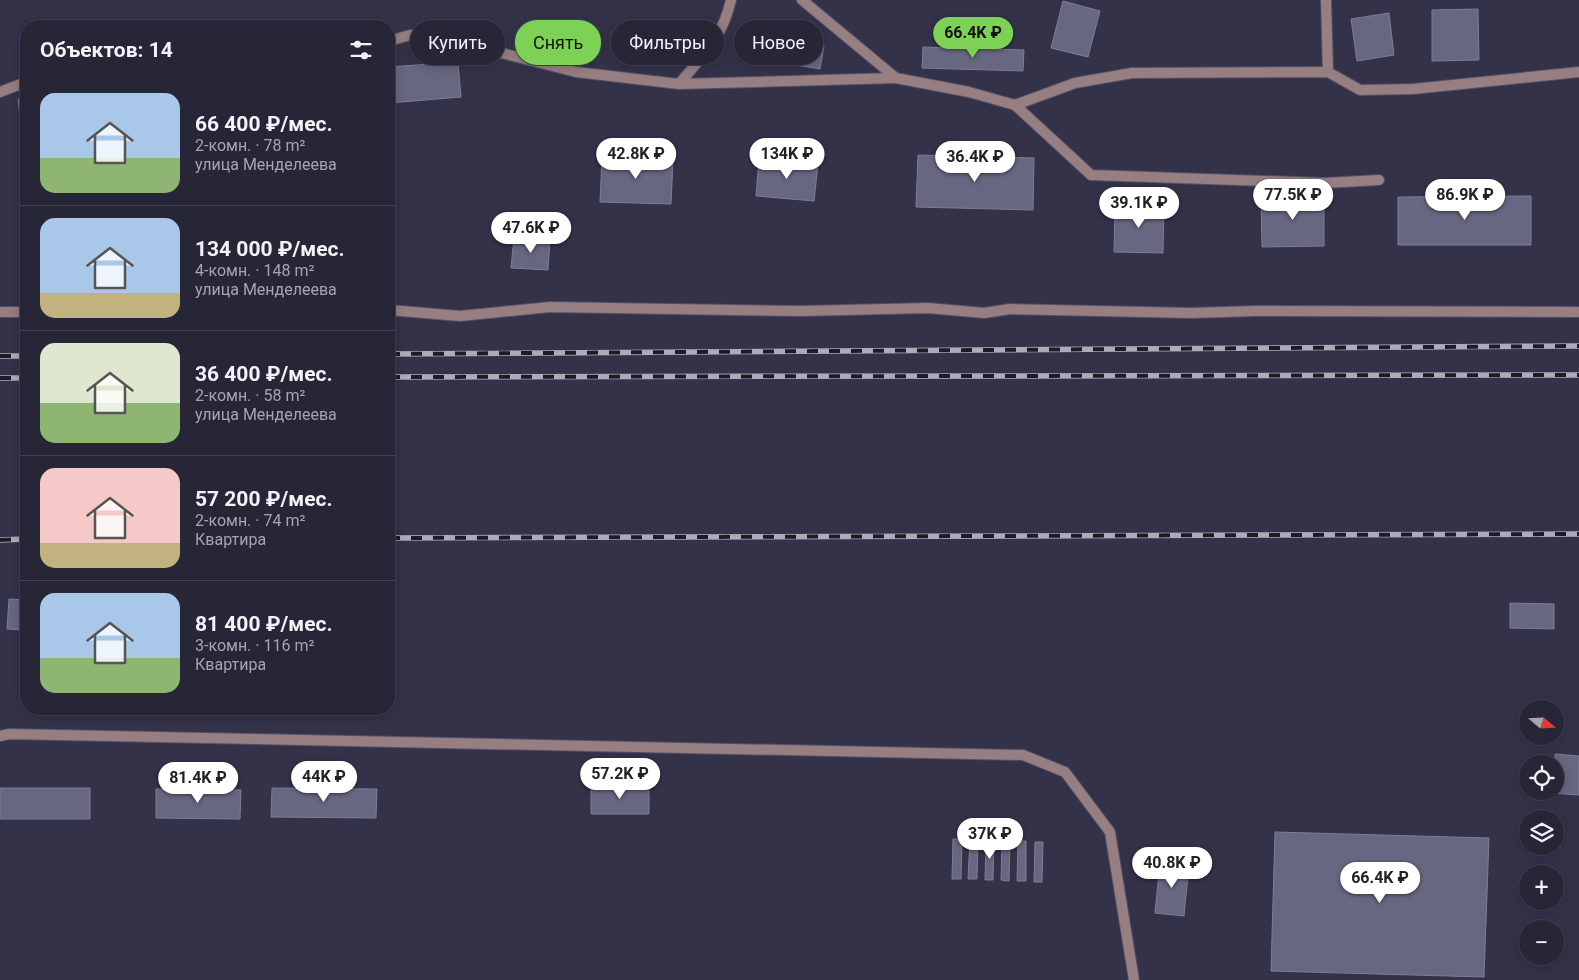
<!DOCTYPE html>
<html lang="ru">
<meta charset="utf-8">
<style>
:root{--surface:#262637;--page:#2e2e3f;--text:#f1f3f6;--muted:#a4a5ad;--line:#424352;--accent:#7dd154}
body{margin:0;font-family:Roboto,sans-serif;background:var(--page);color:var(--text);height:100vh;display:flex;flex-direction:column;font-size:19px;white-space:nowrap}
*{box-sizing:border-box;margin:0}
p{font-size:16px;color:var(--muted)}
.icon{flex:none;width:28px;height:28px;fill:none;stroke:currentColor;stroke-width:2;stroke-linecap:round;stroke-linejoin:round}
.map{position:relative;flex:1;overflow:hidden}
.panel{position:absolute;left:20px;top:20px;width:375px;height:695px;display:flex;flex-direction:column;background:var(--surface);border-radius:20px;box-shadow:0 2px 12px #0003,0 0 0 1px var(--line)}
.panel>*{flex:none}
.top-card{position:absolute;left:410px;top:20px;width:475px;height:45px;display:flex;gap:10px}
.needle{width:32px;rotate:109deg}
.buttons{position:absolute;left:1519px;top:700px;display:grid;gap:10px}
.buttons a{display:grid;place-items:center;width:45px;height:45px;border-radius:50%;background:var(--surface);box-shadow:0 2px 12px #0003,0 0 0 1px var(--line);font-size:25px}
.price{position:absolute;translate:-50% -42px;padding:0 11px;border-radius:18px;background:#fff;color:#222;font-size:16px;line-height:32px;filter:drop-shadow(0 1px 2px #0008)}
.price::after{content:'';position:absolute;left:50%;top:30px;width:15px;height:11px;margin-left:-8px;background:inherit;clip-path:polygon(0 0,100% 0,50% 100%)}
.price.current{background:var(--accent);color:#111}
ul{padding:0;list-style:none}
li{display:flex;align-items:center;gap:15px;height:125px;padding:0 20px}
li+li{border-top:1px solid var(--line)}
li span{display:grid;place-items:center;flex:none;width:140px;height:100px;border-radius:15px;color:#555}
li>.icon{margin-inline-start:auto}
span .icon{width:60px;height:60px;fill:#fffc;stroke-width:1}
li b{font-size:21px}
h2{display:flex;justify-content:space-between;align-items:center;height:60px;padding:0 20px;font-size:21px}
.pill{padding:0 18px;border-radius:22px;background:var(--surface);box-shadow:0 2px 12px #0003,0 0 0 1px var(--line);font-size:18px;line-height:45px}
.pill.current{background:var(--accent);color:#111}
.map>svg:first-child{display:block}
.building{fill:#686781;stroke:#7e7d98}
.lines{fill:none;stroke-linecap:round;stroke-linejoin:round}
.lane-casing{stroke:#515066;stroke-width:12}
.street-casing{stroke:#515066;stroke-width:12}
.lane{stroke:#977e81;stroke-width:10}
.street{stroke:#977e81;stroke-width:10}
.rail-casing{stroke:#ababbc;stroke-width:5.5}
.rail{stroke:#1c1b26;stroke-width:4;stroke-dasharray:11;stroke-linecap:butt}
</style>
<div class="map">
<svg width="1579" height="980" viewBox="0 0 1579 980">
<rect width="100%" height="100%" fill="#333249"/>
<g class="building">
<polygon points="1063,1 1100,11 1088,57 1051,48"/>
<polygon points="1478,9 1479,60 1432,61 1432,10"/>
<polygon points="1389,13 1394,55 1357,61 1351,19"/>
<polygon points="769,37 824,46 820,69 765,60"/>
<polygon points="923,47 1024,50 1023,71 922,68"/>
<polygon points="458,62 461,97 389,103 389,67"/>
<polygon points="26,98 26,135 22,135 18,99"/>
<polygon points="918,155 1034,158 1033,210 916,207"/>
<polygon points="602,157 673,159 671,204 600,202"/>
<polygon points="759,159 818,164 814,201 756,196"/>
<polygon points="1324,196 1324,246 1262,247 1261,197"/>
<polygon points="1531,196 1531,245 1398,245 1398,197"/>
<polygon points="1115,206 1164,207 1163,253 1114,252"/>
<polygon points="514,237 550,239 548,270 511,268"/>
<polygon points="9,599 26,600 26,630 7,629"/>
<polygon points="1510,603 1554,604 1554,629 1510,628"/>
<polygon points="1555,754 1579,756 1579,795 1552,793 1555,791"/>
<polygon points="649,785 649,814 591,814 591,786"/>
<rect x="0" y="788" width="90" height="31"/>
<polygon points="272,788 377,789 376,818 271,817"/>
<polygon points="156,789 241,790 240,819 156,818"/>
<polygon points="1275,832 1489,838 1484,977 1271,971"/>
<polygon points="953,839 962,839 961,879 952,879"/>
<polygon points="970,839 978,839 977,879 968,879"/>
<polygon points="986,840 994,840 993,880 985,880"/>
<polygon points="1002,840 1010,841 1009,881 1001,880"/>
<polygon points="1018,841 1026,841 1026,881 1017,881"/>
<polygon points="1035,842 1043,842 1042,882 1034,882"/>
<polygon points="1160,862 1189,865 1184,916 1155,913"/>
</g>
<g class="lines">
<g class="lane-casing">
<g id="lane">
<polyline points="1326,0 1328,72"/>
<path d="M679 84C704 54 722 39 731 0"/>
<polyline points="1015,105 1075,83 1132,73 1328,72 1360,90 1413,89 1579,72"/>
<polyline points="0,736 9,734 1023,755 1065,772 1110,832 1134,980"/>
</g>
</g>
<g class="street-casing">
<g id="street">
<polyline points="802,0 896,78 969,92 1015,105 1091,175 1325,183 1379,180"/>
<polyline points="389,41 410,35 466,44 576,72 679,84 896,78"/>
<polyline points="0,92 26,82"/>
<polyline points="389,310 460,316 550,307 801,311 928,308 984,313 1010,309 1191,313 1255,311 1579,312"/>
<polyline points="0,312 26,312"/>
</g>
</g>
<use href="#lane" class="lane"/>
<use href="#street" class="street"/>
<g class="rail-casing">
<g id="rail">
<polyline points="389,354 1579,346"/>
<polyline points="0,356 26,356"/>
<polyline points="389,377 1579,375"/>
<polyline points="0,378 26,378"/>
<polyline points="389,538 1579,534"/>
<polyline points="0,540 26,539"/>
</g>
</g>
<use href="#rail" class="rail"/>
</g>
</svg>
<div class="buttons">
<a><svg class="needle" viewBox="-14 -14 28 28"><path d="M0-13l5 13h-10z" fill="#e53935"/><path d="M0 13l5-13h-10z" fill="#a4a5ad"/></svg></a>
<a><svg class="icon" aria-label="locate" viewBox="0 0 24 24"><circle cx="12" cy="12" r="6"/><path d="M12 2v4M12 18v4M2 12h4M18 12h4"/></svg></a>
<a><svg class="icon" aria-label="layers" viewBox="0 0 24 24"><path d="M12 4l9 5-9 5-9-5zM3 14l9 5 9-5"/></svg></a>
<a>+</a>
<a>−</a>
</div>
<b class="price current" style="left:973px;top:59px">66.4K ₽</b>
<b class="price" style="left:636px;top:180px">42.8K ₽</b>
<b class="price" style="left:787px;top:180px">134K ₽</b>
<b class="price" style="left:975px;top:183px">36.4K ₽</b>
<b class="price" style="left:1293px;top:221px">77.5K ₽</b>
<b class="price" style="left:1465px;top:221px">86.9K ₽</b>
<b class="price" style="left:1139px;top:229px">39.1K ₽</b>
<b class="price" style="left:531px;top:254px">47.6K ₽</b>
<b class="price" style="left:620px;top:800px">57.2K ₽</b>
<b class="price" style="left:324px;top:803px">44K ₽</b>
<b class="price" style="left:198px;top:804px">81.4K ₽</b>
<b class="price" style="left:990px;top:860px">37K ₽</b>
<b class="price" style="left:1172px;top:889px">40.8K ₽</b>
<b class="price" style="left:1380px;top:904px">66.4K ₽</b>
<div class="top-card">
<a class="pill">Купить</a>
<a class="pill current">Снять</a>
<a class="pill">Фильтры</a>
<a class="pill">Новое</a>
</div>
<section class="panel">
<h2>Объектов: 14<svg class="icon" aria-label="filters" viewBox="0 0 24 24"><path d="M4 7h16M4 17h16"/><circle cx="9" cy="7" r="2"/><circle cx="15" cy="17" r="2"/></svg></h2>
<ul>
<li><span style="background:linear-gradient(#a9c7e8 65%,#8fb573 0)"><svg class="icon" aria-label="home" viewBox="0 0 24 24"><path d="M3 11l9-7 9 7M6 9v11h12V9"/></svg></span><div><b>66 400 ₽/мес.</b><p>2-комн. · 78 m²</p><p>улица Менделеева</p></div></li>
<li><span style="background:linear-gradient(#a9c7e8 75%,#c2b280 0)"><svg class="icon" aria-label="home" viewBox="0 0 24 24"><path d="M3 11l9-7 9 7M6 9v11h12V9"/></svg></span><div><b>134 000 ₽/мес.</b><p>4-комн. · 148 m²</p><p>улица Менделеева</p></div></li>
<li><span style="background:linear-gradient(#dfe7d0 60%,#8fb573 0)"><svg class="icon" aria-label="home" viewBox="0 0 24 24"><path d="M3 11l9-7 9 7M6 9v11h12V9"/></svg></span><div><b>36 400 ₽/мес.</b><p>2-комн. · 58 m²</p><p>улица Менделеева</p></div></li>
<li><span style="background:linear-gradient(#f6c9c9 75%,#c2b280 0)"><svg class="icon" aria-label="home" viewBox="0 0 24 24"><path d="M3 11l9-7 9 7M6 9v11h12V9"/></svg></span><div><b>57 200 ₽/мес.</b><p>2-комн. · 74 m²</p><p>Квартира</p></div></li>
<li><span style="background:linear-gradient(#a9c7e8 65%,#8fb573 0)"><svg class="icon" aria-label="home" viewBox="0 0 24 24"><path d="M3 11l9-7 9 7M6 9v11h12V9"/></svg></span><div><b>81 400 ₽/мес.</b><p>3-комн. · 116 m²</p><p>Квартира</p></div></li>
</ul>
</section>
</div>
